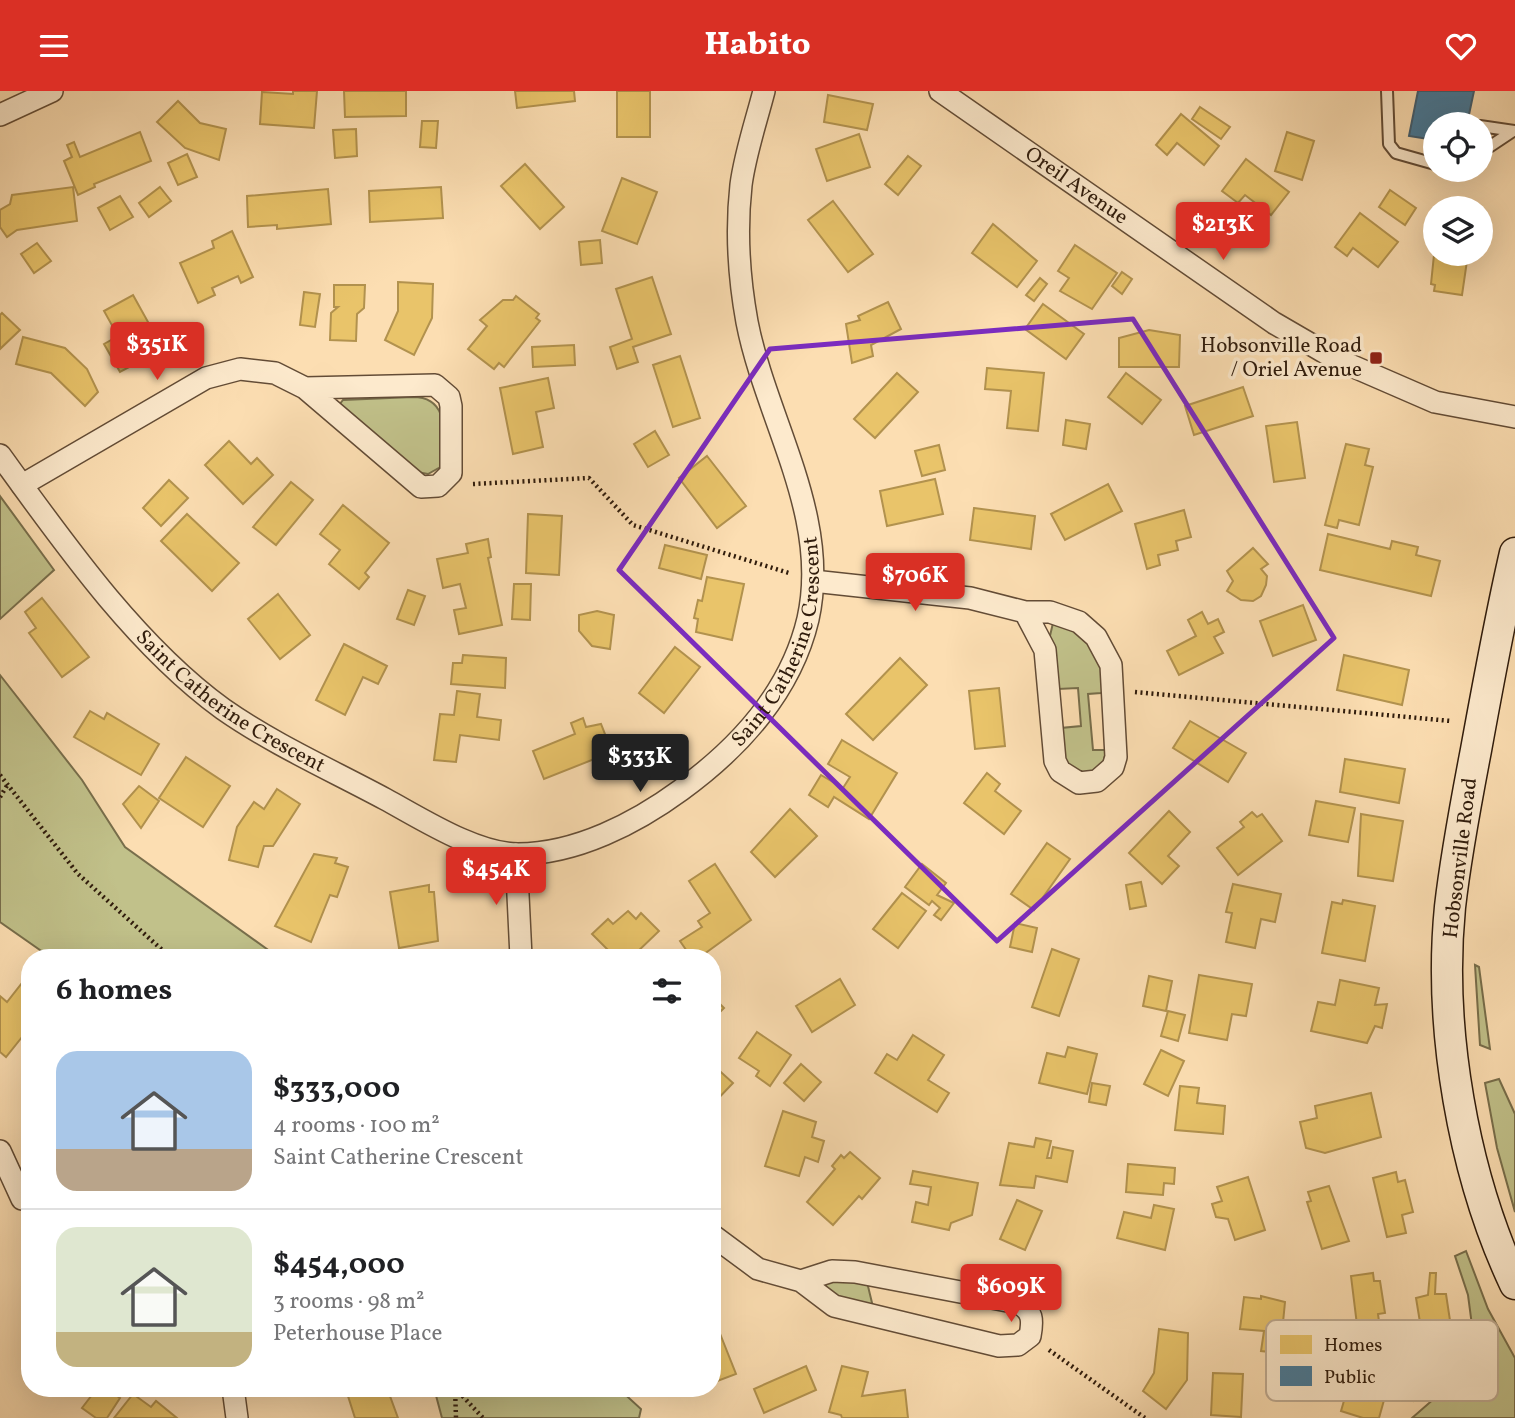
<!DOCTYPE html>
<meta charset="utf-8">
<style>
:root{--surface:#fff;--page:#f2f2f2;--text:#202124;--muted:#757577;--line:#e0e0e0;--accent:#d93025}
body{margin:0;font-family:Vollkorn,serif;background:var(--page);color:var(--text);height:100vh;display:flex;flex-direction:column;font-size:26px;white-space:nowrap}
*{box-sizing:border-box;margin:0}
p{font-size:23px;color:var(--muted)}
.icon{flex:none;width:38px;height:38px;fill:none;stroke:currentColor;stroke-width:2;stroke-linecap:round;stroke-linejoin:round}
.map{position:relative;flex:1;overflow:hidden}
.drawer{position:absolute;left:21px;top:858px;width:700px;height:448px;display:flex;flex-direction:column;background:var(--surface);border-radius:28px;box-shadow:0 7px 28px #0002}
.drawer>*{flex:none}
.fabs{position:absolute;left:1423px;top:21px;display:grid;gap:14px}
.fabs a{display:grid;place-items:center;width:70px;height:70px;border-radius:50%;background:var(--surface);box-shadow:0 7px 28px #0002;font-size:35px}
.price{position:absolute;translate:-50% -60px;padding:0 16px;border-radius:7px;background:var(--accent);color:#fff;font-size:23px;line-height:46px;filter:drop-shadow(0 2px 4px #0008)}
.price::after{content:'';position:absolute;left:50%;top:42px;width:21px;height:16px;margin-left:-10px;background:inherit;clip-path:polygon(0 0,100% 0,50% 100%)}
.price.on{background:#222;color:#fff}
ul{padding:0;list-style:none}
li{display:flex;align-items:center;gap:21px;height:175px;padding:0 35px}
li+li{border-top:2px solid var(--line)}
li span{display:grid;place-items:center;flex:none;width:196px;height:140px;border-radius:21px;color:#555}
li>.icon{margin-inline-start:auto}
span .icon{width:84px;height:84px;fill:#fffc;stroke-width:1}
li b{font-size:30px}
h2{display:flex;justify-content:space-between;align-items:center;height:84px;padding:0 35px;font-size:30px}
header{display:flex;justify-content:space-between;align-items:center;height:91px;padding:0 35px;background:var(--accent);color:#fff;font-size:32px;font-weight:800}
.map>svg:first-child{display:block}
.green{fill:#c1c18a;stroke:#786e4b;stroke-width:2}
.homes{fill:#e9c46a;stroke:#b2924e;stroke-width:2}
.public{fill:#457b9d;stroke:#3f5e72;stroke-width:2}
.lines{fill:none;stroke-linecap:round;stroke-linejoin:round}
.service-casing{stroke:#634c36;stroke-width:14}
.minor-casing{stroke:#634c36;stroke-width:24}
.secondary-casing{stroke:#301c0c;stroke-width:33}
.path{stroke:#301c0c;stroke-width:4.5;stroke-dasharray:2 3.5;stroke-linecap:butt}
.service{stroke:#fdeacd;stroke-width:10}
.minor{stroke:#fdeacd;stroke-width:21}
.secondary{stroke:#fdeacd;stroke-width:30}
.marked{fill:none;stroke:#7b2cbf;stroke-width:5;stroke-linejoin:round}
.poi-dot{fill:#8f2418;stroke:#fdeacd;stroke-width:2.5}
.labels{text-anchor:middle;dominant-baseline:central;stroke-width:7;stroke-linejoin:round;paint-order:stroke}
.street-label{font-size:21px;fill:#301c0c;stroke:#fdeacd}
.poi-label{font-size:21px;fill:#301c0c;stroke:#fdeacd;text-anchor:end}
.key{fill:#fdeacd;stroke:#c0ac93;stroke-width:2}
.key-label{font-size:19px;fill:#301c0c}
</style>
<header><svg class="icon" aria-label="menu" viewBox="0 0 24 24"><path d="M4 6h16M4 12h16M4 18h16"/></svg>Habito<svg class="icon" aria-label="heart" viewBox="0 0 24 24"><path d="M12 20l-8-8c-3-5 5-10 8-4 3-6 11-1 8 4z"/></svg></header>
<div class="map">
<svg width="1515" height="1327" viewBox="0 0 1515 1327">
<rect width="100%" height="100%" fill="#fcdeb2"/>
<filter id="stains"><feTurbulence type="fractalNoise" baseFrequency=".00286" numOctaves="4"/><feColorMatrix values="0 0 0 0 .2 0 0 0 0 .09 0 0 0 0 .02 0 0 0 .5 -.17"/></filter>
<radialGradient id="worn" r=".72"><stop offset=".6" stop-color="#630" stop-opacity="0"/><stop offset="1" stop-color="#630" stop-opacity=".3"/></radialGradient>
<g class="green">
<path d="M413 306C451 306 443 346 444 374L428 383 417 381 339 314 343 309Z"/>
<polygon points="0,405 54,479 0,528"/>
<path d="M1053 532C1086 538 1102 565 1107 597L1101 602 1088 603 1093 659H1106C1105 664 1104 672 1101 675 1091 690 1069 680 1064 666 1061 658 1062 646 1061 637L1081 635 1078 597 1058 598 1049 549Z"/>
<polygon points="0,584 82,689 125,756 278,866 50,866 0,831"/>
<polygon points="1475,874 1479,876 1490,958 1480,954"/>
<polygon points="1499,988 1515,1023 1515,1121 1497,1057 1485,992"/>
<polygon points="1466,1160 1488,1218 1515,1267 1515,1327 1412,1327 1451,1293 1473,1242 1468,1204 1455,1165"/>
<polygon points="837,1185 867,1191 873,1216 832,1207 815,1194"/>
<polygon points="434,1297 618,1297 641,1318 639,1327 442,1327"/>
</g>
<g class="homes">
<polygon points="293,0 317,0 314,37 260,33 262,1 293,3"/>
<polygon points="344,0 406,0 406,25 345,26"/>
<polygon points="515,0 574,0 575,10 517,17"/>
<rect x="617" y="0" width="33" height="46"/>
<polygon points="828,4 873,13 867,39 824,31"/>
<polygon points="178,10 200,32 226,38 219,69 185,57 157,31"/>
<polygon points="1200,16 1230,36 1221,48 1192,28"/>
<polygon points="1181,23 1219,55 1204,74 1177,52 1167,64 1156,54"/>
<polygon points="422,30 438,30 436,57 420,56"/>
<polygon points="356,38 357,65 335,67 333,39"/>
<polygon points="140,41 151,70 94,93 95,96 78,104 64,70 72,66 67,54 74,51 80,66"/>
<polygon points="1287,41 1314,50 1302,89 1275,80"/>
<polygon points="859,43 870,76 827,90 816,58"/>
<polygon points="187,63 197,86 178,94 168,72"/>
<polygon points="908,65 921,75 898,104 885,93"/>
<polygon points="1246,68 1289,101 1271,124 1245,104 1238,112 1222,100"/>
<polygon points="525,73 564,116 540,138 501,95"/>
<polygon points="622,87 657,101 637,153 602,140"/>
<polygon points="73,96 77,130 17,139 7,146 0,136 0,119 10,113 12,104"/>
<polygon points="160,96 171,110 149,126 139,112"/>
<polygon points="441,96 443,127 370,131 369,100"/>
<polygon points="328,98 331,133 277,138 277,134 248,136 247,105"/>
<polygon points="1390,99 1416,117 1405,134 1379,116"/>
<polygon points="120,105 133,126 110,139 98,117"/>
<polygon points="833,110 873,163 848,181 808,129"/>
<polygon points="1360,122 1398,151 1378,176 1353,157 1347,165 1335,156"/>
<polygon points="993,133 1037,170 1017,196 972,162"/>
<polygon points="232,140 253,186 241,192 238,185 212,197 215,204 198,212 180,172 214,157 212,150"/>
<polygon points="600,149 602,172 581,174 579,151"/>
<polygon points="37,152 51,170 34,182 21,163"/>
<polygon points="1075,154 1117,182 1092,218 1060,200 1069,187 1058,180"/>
<polygon points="1435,154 1435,163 1468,163 1462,204 1434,200 1435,194 1431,193"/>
<polygon points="1122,181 1132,188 1122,203 1112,195"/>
<polygon points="652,186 671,243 633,256 638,271 617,278 610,256 632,248 616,198"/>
<polygon points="1040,187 1047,193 1034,210 1026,204"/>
<polygon points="398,191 433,193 432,227 414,264 385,249 398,220"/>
<polygon points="334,194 365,194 364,217 357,223 356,250 330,249 331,222 338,216 334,216"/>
<polygon points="304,201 320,203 315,236 300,234"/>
<polygon points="133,204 163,258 120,281 104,253 118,245 104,220"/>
<polygon points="516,205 539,223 536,227 540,230 504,276 499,272 494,278 468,258 487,235 480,229 503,209 513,209"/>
<polygon points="888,211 901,238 871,254 873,265 852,272 846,233 860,229 858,225"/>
<polygon points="1043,213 1084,243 1066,268 1025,238"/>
<polygon points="2,222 20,239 0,258 0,224"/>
<polygon points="1149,239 1180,244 1179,276 1119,276 1119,247"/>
<polygon points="23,246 65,257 87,278 98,301 85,315 51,282 16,273"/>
<polygon points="574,254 575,274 533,276 532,256"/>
<polygon points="680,265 700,327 673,336 653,274"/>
<polygon points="987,277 1044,282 1038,340 1007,337 1011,300 985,298"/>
<polygon points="897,282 918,301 875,347 854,328"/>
<polygon points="1126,282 1161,309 1142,333 1108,306"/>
<polygon points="548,287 554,317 536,321 543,356 513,363 500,297"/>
<polygon points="1243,296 1253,325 1194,344 1185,315"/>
<polygon points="1066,329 1090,333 1086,358 1063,354"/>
<polygon points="1297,331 1305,387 1274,391 1266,335"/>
<polygon points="655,340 669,364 648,376 634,353"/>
<polygon points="229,350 251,373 257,367 273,384 243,413 205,374"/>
<polygon points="1346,353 1369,358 1365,374 1373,376 1359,434 1339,429 1337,437 1325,434"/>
<polygon points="939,354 945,379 922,385 915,360"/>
<polygon points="707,365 746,415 717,437 679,387"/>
<polygon points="935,388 943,423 887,435 880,400"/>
<polygon points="169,389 188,407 161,435 143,417"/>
<polygon points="291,391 313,409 276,454 253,436"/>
<polygon points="1108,393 1122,420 1065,449 1051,423"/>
<polygon points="343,414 389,452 365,482 369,486 359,498 329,473 340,459 320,443"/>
<polygon points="974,417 1035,425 1031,458 970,449"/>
<polygon points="1184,419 1191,446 1176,450 1178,459 1158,464 1160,474 1147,478 1135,433"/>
<polygon points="187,423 239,472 212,500 161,450"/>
<polygon points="528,423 562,425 559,484 526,482"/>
<polygon points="1328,443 1390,458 1392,450 1418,456 1416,464 1440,470 1431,505 1320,479"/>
<polygon points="488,448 491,466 488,467 502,534 459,543 454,519 466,517 460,493 443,497 437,468 468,462 466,453"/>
<polygon points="665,454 707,464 701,488 659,477"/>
<polygon points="1253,457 1268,473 1261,478 1267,485 1266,494 1261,505 1253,510 1241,509 1227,500 1233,490 1227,480"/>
<polygon points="707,486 744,493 732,549 696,541 698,528 694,527 698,509 702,510"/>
<polygon points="514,493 531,493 530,529 512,528"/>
<polygon points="408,499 425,505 414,534 397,528"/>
<polygon points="278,503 310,544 280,568 248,528"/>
<polygon points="42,507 89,566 62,586 29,542 36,537 25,521"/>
<polygon points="1303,514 1316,549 1273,565 1260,530"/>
<polygon points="597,520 614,524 610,558 592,555 579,540 579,524"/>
<polygon points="1202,521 1208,533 1218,528 1224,541 1214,546 1223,562 1179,584 1167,560 1196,545 1188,529"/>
<polygon points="344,553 387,575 378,593 363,586 345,624 316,609"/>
<polygon points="675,556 700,576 664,622 639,602"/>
<polygon points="463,564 506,567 505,597 451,593 453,572 462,572"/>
<polygon points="1344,564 1409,579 1402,614 1337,599"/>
<polygon points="900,567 927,594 873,649 846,623"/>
<polygon points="999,597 1005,655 975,658 969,600"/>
<polygon points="457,600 480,603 477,626 501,629 499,649 460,644 456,671 434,669 440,623 454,624"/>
<polygon points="90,620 104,628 107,622 159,653 141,684 74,646"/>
<polygon points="583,627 586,636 601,633 612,661 544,688 533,660 575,643 571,632"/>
<polygon points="1190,630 1246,662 1228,691 1173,657"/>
<polygon points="842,649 897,682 869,728 834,706 828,716 809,704 821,684 843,697 850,686 828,673"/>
<polygon points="186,666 230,695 203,736 159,707"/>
<polygon points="1345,668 1405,678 1399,712 1340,701"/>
<polygon points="987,682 1000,693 995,700 1021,720 1004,743 964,712"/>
<polygon points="139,695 159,710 141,737 123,713"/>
<polygon points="277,698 300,713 273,755 264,755 258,776 229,769 237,736 254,711 264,718"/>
<polygon points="1316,710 1355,717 1348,751 1309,744"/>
<polygon points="790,718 817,745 775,786 751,761"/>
<polygon points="1169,720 1190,741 1168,765 1179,775 1162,793 1129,762"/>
<polygon points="1252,721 1257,726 1262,723 1282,750 1238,784 1217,757 1244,736 1240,731"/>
<polygon points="1361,723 1403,730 1393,790 1358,785"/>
<polygon points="1047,752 1070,768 1034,819 1011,803"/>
<polygon points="314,763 337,767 335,772 348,776 337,806 330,804 311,851 275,835"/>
<polygon points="715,773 751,829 700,866 691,866 680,850 702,836 698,830 710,822 689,790"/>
<polygon points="922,773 946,792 937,804 954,812 941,829 934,824 940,817 932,810 929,814 905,796"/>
<polygon points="1141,791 1146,815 1130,818 1126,794"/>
<polygon points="1233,793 1281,803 1275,831 1261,828 1255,857 1226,851 1232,822 1226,821"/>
<polygon points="429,794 429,801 434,801 438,850 399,857 390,801"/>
<polygon points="902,802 926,820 898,857 873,838"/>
<polygon points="1343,809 1375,815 1365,870 1322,862 1332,811 1342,813"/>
<polygon points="628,820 636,828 641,822 659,840 632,866 615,866 592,843 608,828 613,833"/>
<polygon points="1015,832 1037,837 1032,861 1010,856"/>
<polygon points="1052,858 1079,868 1059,925 1032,916"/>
<polygon points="1199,884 1252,893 1246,925 1232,923 1227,949 1189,942"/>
<polygon points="1149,885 1172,890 1166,920 1143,915"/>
<polygon points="840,888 855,914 812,941 796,915"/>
<polygon points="1340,889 1379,897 1375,914 1387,913 1382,937 1375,935 1367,952 1311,940 1318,911 1335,914"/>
<polygon points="22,892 30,899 30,936 6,966 0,961 0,905 7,911"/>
<polygon points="712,905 724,917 712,929"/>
<polygon points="1168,920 1185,924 1178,950 1161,945"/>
<polygon points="757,941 791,964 770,995 756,985 759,980 739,967"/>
<polygon points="913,944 944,964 928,989 949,1002 937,1021 875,982 887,963 897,969"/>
<polygon points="1068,956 1097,963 1087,1003 1039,992 1047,962 1065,966"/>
<polygon points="1161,959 1184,970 1168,1005 1144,993"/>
<polygon points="712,973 733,992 712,1014"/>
<polygon points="801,973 821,991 804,1010 784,992"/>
<polygon points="1092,992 1110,995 1106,1014 1089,1011"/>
<polygon points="1180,995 1199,997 1197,1012 1225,1015 1223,1043 1175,1039"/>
<polygon points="1371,1002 1381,1046 1325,1062 1306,1057 1300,1031 1317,1027 1315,1015"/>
<polygon points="783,1020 816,1031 812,1046 824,1050 818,1071 805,1066 799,1085 765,1075"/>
<polygon points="1036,1047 1051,1050 1047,1067 1051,1067 1053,1056 1073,1060 1067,1091 1036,1085 1034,1097 1000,1094 1009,1052 1034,1056"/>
<polygon points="850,1061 880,1087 862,1108 859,1105 833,1134 807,1111 835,1078 832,1075 841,1064 844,1067"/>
<polygon points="1128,1073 1175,1077 1174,1093 1164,1092 1163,1104 1126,1101"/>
<polygon points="913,1080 978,1092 972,1124 951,1132 949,1139 912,1131 916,1111 928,1114 931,1096 910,1093"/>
<polygon points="1396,1081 1398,1091 1405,1089 1413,1121 1402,1124 1406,1142 1387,1146 1373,1087"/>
<polygon points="1248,1086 1265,1139 1235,1149 1228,1128 1216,1126 1212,1113 1222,1110 1217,1096"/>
<polygon points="1329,1095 1349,1150 1322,1158 1307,1111 1311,1110 1308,1101"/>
<polygon points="1017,1109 1042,1120 1025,1159 1000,1148"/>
<polygon points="1154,1114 1174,1118 1165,1159 1117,1147 1124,1121 1151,1127"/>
<polygon points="1373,1182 1374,1190 1380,1190 1385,1222 1378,1223 1380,1238 1358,1242 1351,1185"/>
<polygon points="1430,1182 1436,1182 1435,1203 1446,1203 1451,1236 1440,1237 1440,1254 1424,1256 1416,1207 1428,1204"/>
<polygon points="1261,1205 1285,1211 1280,1262 1261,1260 1264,1240 1240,1238 1244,1206 1261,1208"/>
<polygon points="713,1225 736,1283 712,1292 712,1226"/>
<polygon points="1159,1238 1188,1242 1187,1289 1166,1318 1143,1300 1154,1282"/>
<polygon points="1357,1265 1421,1284 1413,1310 1386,1302 1379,1327 1363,1327 1341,1320"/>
<polygon points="806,1275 816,1299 764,1322 754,1298"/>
<polygon points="842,1275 868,1281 862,1305 905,1299 908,1327 842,1327 841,1324 829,1321"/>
<polygon points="1213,1282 1243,1283 1241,1326 1211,1324"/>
<polygon points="91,1297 105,1297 120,1307 107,1327 96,1327 82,1317 95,1300"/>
<polygon points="370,1297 387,1297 398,1327 355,1327 348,1305"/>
<polygon points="133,1303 151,1316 156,1310 177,1327 114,1327"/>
</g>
<polygon class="public" points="1418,0 1474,0 1467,33 1435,33 1435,49 1409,45"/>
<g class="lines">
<g class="service-casing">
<g id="service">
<polyline points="1387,0 1389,53 1396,62 1435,73"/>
<polyline points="1467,33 1472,33"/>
<polyline points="1480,35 1515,40"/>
<polyline points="1480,62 1513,40"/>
</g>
</g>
<g class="minor-casing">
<g id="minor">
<path id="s1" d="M940 0 1274 232 1336 268 1435 311 1515 326"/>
<polyline points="0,24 52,0"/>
<path id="s2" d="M0 364C63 451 135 554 223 618 273 653 331 679 385 708 422 728 476 763 518 763 576 763 636 732 681 699 739 657 791 600 808 528 831 425 766 329 747 231 739 187 736 139 741 94 745 63 756 31 764 0"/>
<polyline points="22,394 206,287 240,278 275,282 305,297 421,396 438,395 451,382 451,315 449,306 435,294 305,297"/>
<polyline points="813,490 970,507 1025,521 1050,521 1079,531 1096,546 1111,574 1116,666 1113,676 1097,690 1079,692 1060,680 1055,670 1045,559 1025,521"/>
<polyline points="516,763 521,866"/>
<polyline points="0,1060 22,1108"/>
<path d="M712 1144 758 1178 801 1190 834 1215 999 1255 1018 1254 1030 1245C1033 1229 1033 1220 1018 1212L855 1181 832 1180 801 1190"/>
<polyline points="233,1297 237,1327"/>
</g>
</g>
<g class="secondary-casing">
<path id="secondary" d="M1515 462C1500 527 1488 593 1476 659 1466 711 1456 763 1450 816 1438 937 1463 1083 1515 1193"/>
</g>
<g class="path">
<polyline points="473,393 589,387 633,434 789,482"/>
<polyline points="1135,601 1451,630"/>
<polyline points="0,684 78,783 170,866"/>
<polyline points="0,706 8,693"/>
<polyline points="1049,1259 1145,1327"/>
<polyline points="455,1297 483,1327"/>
<polyline points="455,1297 456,1327"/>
</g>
<use href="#service" class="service"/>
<use href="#minor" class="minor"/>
<use href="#secondary" class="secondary"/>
</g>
<path class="marked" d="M1133 228 1334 547 997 850 619 479 770 258Z"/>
<rect class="poi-dot" x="1369" y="260" width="14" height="14" rx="3.5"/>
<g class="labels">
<g class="street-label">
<text stroke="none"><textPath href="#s1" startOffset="166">Oreil Avenue</textPath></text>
<text stroke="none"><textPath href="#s2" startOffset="1034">Saint Catherine Crescent</textPath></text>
<text stroke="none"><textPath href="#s2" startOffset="341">Saint Catherine Crescent</textPath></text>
<text transform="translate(1461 767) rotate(-83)">Hobsonville Road</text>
</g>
<g class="poi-label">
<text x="1362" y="255">Hobsonville Road<tspan x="1362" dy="24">/ Oriel Avenue</tspan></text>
</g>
</g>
<rect x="1266" y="1229" width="232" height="81" rx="10" class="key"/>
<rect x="1280" y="1244" width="32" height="19" fill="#e9c46a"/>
<rect x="1280" y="1275" width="32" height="20" fill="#457b9d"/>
<g class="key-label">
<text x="1324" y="1260">Homes</text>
<text x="1324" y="1292">Public</text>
</g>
<rect width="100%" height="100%" filter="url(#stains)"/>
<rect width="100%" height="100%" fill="url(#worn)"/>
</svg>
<div class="fabs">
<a><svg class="icon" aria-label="locate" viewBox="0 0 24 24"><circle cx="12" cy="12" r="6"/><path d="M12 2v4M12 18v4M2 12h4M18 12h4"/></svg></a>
<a><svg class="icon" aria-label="layers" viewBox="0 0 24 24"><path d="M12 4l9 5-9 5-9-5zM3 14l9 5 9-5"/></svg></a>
</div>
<b class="price" style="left:1223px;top:171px">$213K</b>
<b class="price" style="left:157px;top:291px">$351K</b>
<b class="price" style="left:915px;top:522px">$706K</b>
<b class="price on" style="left:640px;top:703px">$333K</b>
<b class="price" style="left:496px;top:816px">$454K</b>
<b class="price" style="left:1011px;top:1233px">$609K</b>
<section class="drawer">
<h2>6 homes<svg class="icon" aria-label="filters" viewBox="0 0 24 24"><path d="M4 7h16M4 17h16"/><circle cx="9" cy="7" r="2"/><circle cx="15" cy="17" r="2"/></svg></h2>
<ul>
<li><span style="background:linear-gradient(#a9c7e8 70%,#b9a48a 0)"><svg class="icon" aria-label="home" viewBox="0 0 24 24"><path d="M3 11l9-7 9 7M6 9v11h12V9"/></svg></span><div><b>$333,000</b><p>4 rooms · 100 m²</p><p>Saint Catherine Crescent</p></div></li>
<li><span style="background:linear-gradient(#dfe7d0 75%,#c2b280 0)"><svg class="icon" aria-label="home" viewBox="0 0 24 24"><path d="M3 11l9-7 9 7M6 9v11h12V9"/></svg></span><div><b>$454,000</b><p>3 rooms · 98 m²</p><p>Peterhouse Place</p></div></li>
</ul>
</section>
</div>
